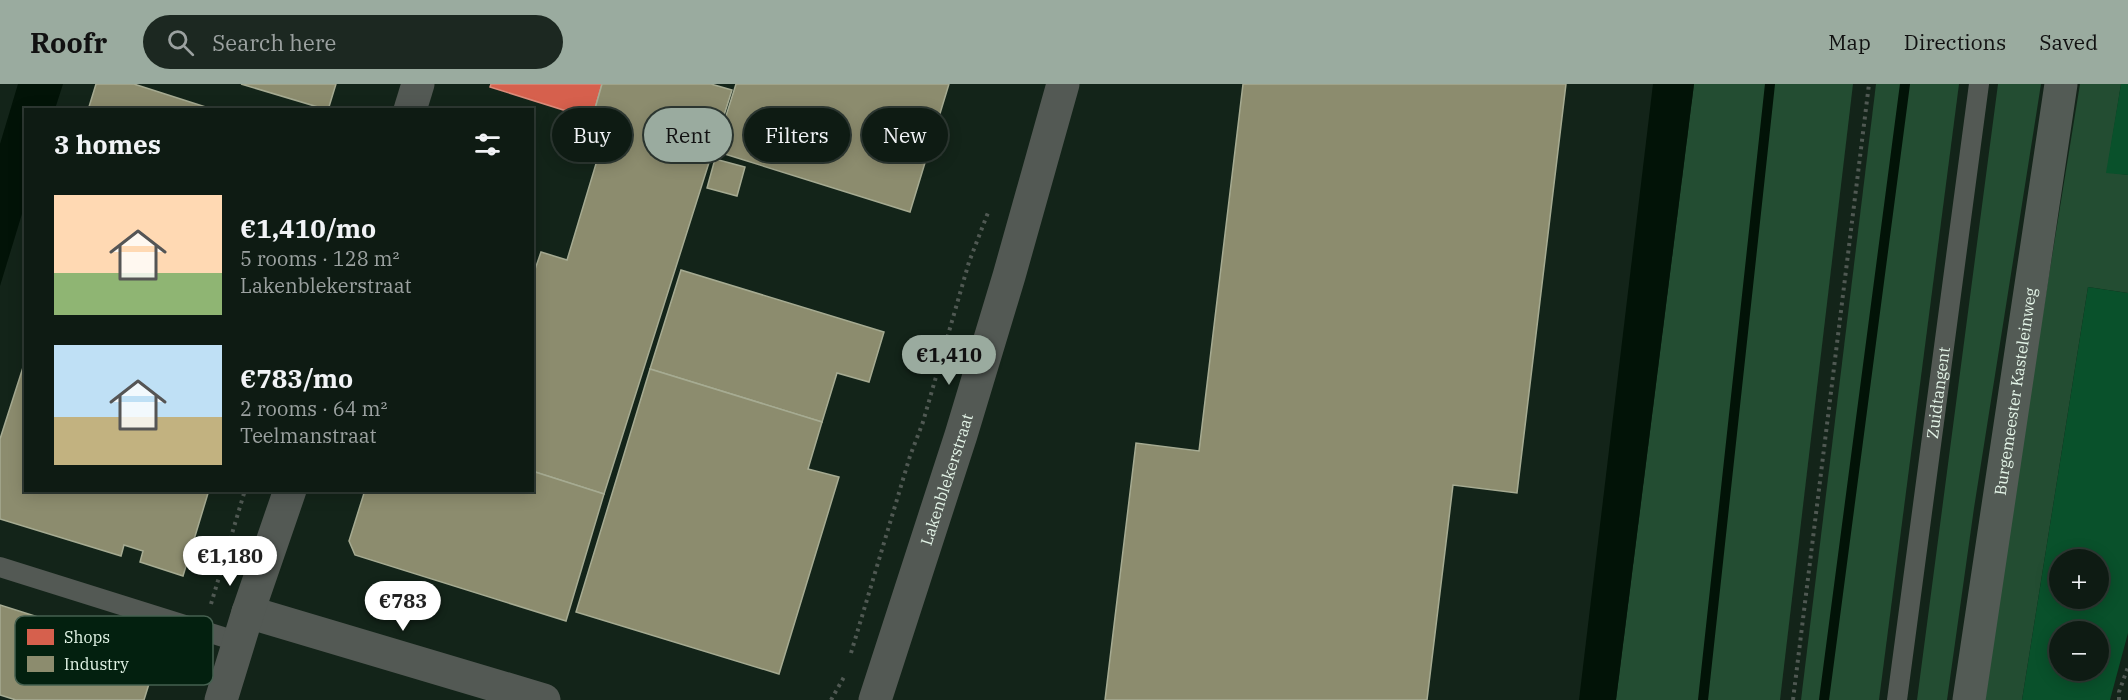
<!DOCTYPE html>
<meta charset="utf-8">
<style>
:root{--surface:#0e1b13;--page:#1c2821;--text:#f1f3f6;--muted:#9ba1a0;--line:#2e3933;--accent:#9aab9f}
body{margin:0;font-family:"IBM Plex Serif",serif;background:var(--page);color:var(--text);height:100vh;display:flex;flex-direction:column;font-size:22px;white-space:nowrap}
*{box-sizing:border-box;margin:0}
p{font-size:20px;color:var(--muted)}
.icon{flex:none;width:33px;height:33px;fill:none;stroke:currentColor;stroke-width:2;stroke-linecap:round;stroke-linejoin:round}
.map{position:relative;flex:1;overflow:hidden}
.drawer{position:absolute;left:24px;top:24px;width:510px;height:384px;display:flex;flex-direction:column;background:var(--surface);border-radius:0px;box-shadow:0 3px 15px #0003,0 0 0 2px var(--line)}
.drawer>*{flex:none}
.guide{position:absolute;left:552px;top:24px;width:570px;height:54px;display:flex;gap:12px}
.tools{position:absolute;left:2049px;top:465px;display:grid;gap:12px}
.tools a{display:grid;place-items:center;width:60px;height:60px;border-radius:50%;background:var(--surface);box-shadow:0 3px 15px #0003,0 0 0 2px var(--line);font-size:30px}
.price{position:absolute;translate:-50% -51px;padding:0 14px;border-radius:21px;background:#fff;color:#222;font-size:20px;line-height:39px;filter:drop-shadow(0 2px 3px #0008)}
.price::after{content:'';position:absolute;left:50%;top:36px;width:18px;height:14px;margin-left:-9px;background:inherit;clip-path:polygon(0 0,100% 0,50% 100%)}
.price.active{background:var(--accent);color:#111}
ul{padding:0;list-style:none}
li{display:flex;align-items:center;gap:18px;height:150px;padding:0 30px}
li span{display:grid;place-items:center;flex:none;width:168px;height:120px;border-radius:0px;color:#555}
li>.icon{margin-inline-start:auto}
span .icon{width:72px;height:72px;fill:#fffc;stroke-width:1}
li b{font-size:26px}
h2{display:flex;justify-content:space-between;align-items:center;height:72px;padding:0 30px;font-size:26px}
.tag{padding:0 21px;border-radius:27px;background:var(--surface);box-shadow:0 3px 15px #0003,0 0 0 2px var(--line);font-size:21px;line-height:54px}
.tag.active{background:var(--accent);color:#111}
header{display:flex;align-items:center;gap:36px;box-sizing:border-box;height:84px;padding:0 30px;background:var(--accent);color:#111}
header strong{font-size:28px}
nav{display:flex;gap:33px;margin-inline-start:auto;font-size:21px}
.search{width:420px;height:54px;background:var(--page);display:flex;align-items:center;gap:15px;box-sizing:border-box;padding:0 21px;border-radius:33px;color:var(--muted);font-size:22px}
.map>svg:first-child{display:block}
.green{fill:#234d32}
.forest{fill:#09512b;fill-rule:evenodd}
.water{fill:#021307}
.shops{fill:#d6604d;stroke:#da8c7b;stroke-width:1.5}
.industry{fill:#8c8c6e;stroke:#a6ab92;stroke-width:1.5}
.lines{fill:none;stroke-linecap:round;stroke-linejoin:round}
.stream{stroke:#021307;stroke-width:10}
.path{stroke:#505953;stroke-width:4;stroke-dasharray:3 4.5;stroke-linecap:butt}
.service{stroke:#535954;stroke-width:20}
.minor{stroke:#535954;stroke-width:33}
.secondary{stroke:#535b55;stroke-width:33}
.labels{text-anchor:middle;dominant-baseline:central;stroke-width:6;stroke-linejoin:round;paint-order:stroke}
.street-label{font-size:16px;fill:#e3f4e7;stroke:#03200f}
.key{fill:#03200f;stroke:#466050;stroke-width:1.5}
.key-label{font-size:16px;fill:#e3f4e7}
</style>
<header>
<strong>Roofr</strong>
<div class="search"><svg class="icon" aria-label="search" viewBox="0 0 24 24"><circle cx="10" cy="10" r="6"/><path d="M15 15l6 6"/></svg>Search here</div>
<nav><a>Map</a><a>Directions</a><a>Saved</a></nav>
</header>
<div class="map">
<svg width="2128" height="616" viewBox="0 0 2128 616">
<rect width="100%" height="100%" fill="#132419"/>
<g class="green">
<polygon points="1694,0 1853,0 1780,616 1616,616"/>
<polygon points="1876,0 1959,0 1879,616 1801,616"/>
<polygon points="1998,0 2041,0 1974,424 1947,616 1917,616"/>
<polygon points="2080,0 2121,0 2107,88 2128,91 2128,209 2088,203 2022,616 1985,616 2032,296"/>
</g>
<g class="forest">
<polygon points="2121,0 2128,0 2128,91 2106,89"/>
<path d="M2088 203 2128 209V549L2110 616H2022ZM2060 476H2098V514H2060ZM2060 548H2098V586H2060Z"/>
</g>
<g class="water">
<polygon points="18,0 63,0 55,25 26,26 25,120 0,202 0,60"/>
<polygon points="1653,0 1694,0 1616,616 1579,616"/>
</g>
<polygon class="shops" points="491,0 602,0 592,35 490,3"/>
<g class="industry">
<polygon points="96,0 134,0 215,26 88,26"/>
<polygon points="241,0 336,0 328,26"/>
<polygon points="602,0 711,0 732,6 604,410 532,387 532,194 541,168 567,176 608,40 592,35"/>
<polygon points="736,0 949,0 910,128 715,67"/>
<polygon points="1243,0 1566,0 1517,409 1453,401 1427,616 1105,616 1136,359 1199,367"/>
<polygon points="715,75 745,83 737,112 707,104"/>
<polygon points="681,186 884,248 869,298 837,289 822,338 650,285"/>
<polygon points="26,274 26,406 209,406 183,492 140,478 143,467 124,461 121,472 0,435 0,355"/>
<polygon points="650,285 822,338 808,385 839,393 779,590 576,528"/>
<polygon points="532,387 604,410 566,537 355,471 349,457 365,406 532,406"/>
<polygon points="0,521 158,571 144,616 16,616 0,611"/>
</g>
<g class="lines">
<g class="stream">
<polyline points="1703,616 1770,0"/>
<polyline points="1824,616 1905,0"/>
</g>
<g class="path">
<polyline points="211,520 245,406"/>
<polyline points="851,569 910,372 923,338 969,178 989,126"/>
<polyline points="831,616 844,593"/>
<polyline points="1793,616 1869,0"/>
<polyline points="2119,616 2119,608 2128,583"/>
</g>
<g class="service">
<polyline points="0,483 239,558"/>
<path id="s1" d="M1897 616 1979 0"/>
</g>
<g class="minor">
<polyline points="410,26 418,0"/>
<polyline points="248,528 544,616"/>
<polyline points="221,616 248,528 290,406"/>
<path id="s2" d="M875 616 961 351 1009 192 1063 0"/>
</g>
<path class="secondary" id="s3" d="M1969 616 2061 0"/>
</g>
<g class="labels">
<g class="street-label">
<text stroke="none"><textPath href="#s1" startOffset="310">Zuidtangent</textPath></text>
<text stroke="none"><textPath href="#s3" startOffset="312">Burgemeester Kasteleinweg</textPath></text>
<text stroke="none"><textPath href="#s2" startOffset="232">Lakenblekerstraat</textPath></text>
</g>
</g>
<rect x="15" y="532" width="198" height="69" rx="9" class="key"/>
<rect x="27" y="545" width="27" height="16" fill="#d6604d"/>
<rect x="27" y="572" width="27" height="16" fill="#8c8c6e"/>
<g class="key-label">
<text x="64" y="559">Shops</text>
<text x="64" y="586">Industry</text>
</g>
</svg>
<div class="tools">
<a>+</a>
<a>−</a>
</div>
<b class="price active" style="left:949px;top:302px">€1,410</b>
<b class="price" style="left:230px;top:503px">€1,180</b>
<b class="price" style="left:403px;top:548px">€783</b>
<div class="guide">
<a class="tag">Buy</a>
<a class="tag active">Rent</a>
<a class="tag">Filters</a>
<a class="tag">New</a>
</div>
<section class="drawer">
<h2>3 homes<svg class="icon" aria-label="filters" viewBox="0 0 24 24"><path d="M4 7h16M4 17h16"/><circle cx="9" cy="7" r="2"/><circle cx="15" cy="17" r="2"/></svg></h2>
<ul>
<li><span style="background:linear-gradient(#ffd9b3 65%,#8fb573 0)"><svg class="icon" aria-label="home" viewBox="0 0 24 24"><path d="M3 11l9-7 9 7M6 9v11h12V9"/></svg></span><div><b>€1,410/mo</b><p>5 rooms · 128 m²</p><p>Lakenblekerstraat</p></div></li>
<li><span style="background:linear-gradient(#bfe0f5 60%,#c2b280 0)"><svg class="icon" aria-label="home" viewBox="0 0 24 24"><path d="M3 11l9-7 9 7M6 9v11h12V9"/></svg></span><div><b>€783/mo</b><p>2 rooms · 64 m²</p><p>Teelmanstraat</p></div></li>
</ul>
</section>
</div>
